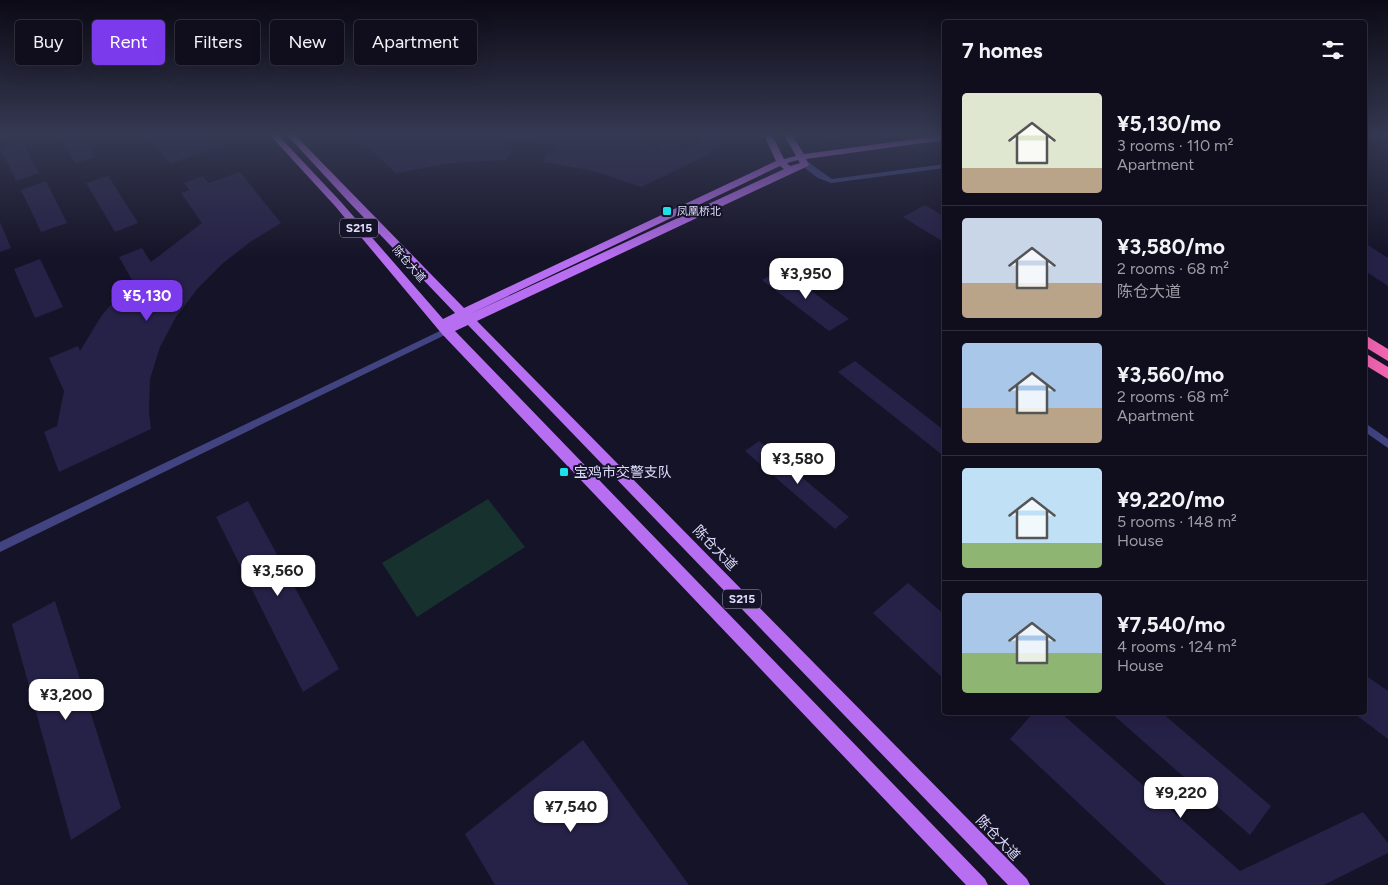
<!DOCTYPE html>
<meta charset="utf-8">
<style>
:root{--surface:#100e1d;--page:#191726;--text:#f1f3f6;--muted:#9c9ca4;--line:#302e3b;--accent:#7c3aed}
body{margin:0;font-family:Figtree,"Noto Sans SC",sans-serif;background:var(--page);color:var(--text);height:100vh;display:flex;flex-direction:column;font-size:19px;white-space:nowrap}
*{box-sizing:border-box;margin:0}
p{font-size:16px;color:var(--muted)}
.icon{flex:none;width:28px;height:28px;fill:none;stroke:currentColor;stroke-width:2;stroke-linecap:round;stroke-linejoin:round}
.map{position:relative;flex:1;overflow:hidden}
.drawer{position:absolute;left:942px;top:20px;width:425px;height:695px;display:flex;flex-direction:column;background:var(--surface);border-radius:5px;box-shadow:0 5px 20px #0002,0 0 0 1px var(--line)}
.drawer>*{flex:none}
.top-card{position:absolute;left:15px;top:20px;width:475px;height:45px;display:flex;gap:10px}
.price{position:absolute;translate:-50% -42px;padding:0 11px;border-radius:10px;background:#fff;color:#222;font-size:16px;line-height:32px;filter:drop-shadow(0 1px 2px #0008)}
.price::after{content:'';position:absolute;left:50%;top:30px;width:15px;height:11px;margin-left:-8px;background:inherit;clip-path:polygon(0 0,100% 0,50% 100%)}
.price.current{background:var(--accent);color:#fff}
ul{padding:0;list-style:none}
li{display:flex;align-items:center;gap:15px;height:125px;padding:0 20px}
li+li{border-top:1px solid var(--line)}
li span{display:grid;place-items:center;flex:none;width:140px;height:100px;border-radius:5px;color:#555}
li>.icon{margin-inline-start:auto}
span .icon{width:60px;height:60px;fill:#fffc;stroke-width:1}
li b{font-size:21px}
h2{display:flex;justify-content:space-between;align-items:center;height:60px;padding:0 20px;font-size:21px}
.tag{padding:0 18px;border-radius:5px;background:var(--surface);box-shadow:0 5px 20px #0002,0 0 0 1px var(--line);font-size:18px;line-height:45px}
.tag.current{background:var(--accent);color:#fff}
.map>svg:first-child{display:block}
.green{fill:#16312e}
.building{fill:#262147}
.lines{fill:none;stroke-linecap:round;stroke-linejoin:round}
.street{fill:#424482;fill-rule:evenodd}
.primary{fill:#b86ef1;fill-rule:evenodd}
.highway{fill:#f064b0;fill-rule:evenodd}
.poi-dot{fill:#1ce1e8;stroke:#151327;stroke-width:2}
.labels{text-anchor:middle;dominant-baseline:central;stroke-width:4;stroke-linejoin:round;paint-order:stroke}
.far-poi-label{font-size:11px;fill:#deddfc;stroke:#151327;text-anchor:start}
.far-street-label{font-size:11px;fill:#deddfc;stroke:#151327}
.shield{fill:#151327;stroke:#a2a0bc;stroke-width:1}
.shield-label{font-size:12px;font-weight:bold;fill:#deddfc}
.poi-label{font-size:14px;fill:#deddfc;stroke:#151327;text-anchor:start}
.street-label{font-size:14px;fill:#deddfc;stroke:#151327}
</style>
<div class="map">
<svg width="1388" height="885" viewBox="0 0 1388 885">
<rect width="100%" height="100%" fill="#151327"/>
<g class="green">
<polygon points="800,135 862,135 806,144"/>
<polygon points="488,499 525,547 417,617 382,563"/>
</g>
<g class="building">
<polygon points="59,135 81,135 95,157 75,163"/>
<polygon points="147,135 209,135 220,146 170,164"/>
<polygon points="354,135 621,135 628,140 662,150 656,146 669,140 685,150 697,145 703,135 719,135 710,152 712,153 641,187 594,171 543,162 546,153 553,154 559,144 532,142 504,142 503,151 511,151 507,160 452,163 396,173"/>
<polygon points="23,143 39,173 16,181 1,149"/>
<polygon points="240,172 281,223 250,242 222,264 198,288 176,317 160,347 150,379 149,412 151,429 59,472 44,432 57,426 64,391 49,358 78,346 80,351 102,315 132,280 119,257 142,248 151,262 202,223 181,193 189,190 184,183 203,176 209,183"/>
<polygon points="108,176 138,223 115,232 86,183"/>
<polygon points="46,181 67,223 41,232 21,190"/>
<polygon points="925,205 945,217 945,243 903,217"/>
<polygon points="0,222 11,248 0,252"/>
<polygon points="1365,243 1388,258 1388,286 1365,271"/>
<polygon points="40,259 63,307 35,318 14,269"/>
<polygon points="782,269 849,319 829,331 762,280"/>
<polygon points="855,361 945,431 945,457 838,372"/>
<polygon points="759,441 849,517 835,529 745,451"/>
<polygon points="248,501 339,669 303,692 216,517"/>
<polygon points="908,583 945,615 945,680 873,613"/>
<polygon points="55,601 121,808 71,840 12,624"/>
<polygon points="1365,675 1388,691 1388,739 1352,712 1365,712"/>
<polygon points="1034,712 1060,712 1240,871 1363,812 1388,843 1388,853 1324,885 1166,885 1010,739"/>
<polygon points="1110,712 1161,712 1271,806 1250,835"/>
<polygon points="583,740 689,885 495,885 465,834"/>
</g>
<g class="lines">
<g class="street">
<polygon points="0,135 6,135 0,138"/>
<polygon points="802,162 808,162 832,179 945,164 945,168 831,183 818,178 802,166"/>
<polygon points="446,328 450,331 449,333 0,552 0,542"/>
<polygon points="1365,423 1388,439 1388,448 1365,432"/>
</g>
<path class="primary" d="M270 135H278L341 202 443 319 455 313 347 200 287 135H295L464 308 776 161 764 135H772L784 159 796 156 784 135H792L804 154 945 135V140L806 159 809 164 808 166 477 321 1027 879 1030 885H1008L468 325 455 331 985 879 988 885H966L442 334 335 206ZM798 160 800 163 790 166 787 163ZM780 166 784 169 470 314Z"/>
<g class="highway">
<polygon points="1365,335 1388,349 1388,361 1365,347"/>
<polygon points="1365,353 1388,367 1388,379 1365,365"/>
</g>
</g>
<linearGradient id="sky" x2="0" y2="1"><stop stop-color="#0c0a15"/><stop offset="0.52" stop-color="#353952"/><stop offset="1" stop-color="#353952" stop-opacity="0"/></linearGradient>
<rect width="1388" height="258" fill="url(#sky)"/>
<g class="poi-dot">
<rect x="662" y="206" width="10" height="10" rx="2.5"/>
<rect x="559" y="467" width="10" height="10" rx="2.5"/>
</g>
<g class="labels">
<g class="far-poi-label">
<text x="677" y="211">凤凰桥北</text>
</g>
<g class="far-street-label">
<text transform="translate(409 264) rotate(49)">陈仓大道</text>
</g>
<g class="shield">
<rect x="340" y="218.5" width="38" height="19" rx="4"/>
<rect x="723" y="589.5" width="38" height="19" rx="4"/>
</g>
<g class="shield-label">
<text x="359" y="228">S215</text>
<text x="742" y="599">S215</text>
</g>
<g class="poi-label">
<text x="574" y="472">宝鸡市交警支队</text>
</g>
<g class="street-label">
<text transform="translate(715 548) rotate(46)">陈仓大道</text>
<text transform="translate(998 838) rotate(46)">陈仓大道</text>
</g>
</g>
</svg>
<b class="price" style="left:806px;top:300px">¥3,950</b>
<b class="price current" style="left:147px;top:322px">¥5,130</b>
<b class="price" style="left:798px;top:485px">¥3,580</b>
<b class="price" style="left:278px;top:597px">¥3,560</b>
<b class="price" style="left:66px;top:721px">¥3,200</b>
<b class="price" style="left:1181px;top:819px">¥9,220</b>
<b class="price" style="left:571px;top:833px">¥7,540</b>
<div class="top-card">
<a class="tag">Buy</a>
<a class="tag current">Rent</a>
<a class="tag">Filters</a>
<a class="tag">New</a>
<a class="tag">Apartment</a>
</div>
<section class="drawer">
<h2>7 homes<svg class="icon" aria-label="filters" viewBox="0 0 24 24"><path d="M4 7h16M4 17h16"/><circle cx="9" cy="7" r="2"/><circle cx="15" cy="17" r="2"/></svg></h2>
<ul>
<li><span style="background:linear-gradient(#dfe7d0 75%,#b9a48a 0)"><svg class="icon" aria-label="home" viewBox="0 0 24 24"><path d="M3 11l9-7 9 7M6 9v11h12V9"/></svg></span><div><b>¥5,130/mo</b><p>3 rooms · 110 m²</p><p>Apartment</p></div></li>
<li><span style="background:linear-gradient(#c9d6e8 65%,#b9a48a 0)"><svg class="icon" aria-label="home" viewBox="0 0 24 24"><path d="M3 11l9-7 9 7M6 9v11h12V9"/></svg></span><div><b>¥3,580/mo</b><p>2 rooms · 68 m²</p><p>陈仓大道</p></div></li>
<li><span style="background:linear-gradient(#a9c7e8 65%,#b9a48a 0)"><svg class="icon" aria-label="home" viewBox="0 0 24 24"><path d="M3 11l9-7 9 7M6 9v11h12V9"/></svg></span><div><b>¥3,560/mo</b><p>2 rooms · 68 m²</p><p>Apartment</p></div></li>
<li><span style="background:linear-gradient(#bfe0f5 75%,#8fb573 0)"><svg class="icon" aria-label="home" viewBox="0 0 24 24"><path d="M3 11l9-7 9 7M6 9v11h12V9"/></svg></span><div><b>¥9,220/mo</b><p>5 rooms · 148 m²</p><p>House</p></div></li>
<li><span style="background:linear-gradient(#a9c7e8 60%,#8fb573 0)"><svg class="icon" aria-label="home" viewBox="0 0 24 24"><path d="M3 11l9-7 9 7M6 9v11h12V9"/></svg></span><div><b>¥7,540/mo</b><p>4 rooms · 124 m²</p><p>House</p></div></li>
</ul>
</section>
</div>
